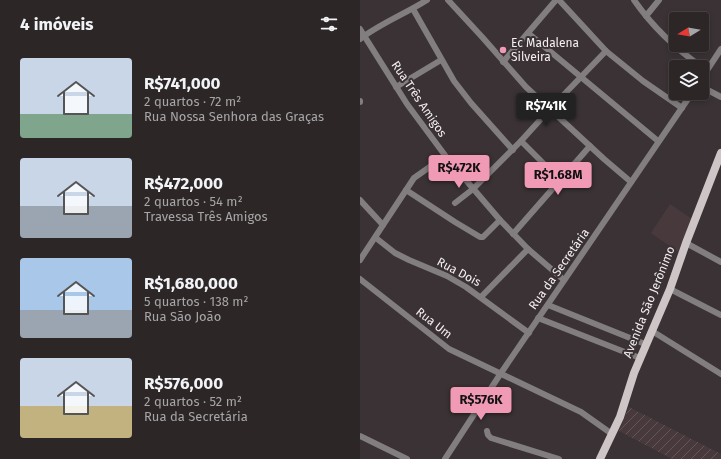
<!DOCTYPE html>
<html lang="pt">
<meta charset="utf-8">
<style>
:root{--surface:#2c2627;--page:#383233;--text:#f1f3f6;--muted:#a6a5a7;--line:#484344;--accent:#f09ab6}
body{margin:0;font-family:"Fira Sans",sans-serif;background:var(--page);color:var(--text);height:100vh;display:flex;flex-direction:column;font-size:15px;white-space:nowrap}
*{box-sizing:border-box;margin:0}
p{font-size:13px;color:var(--muted)}
.icon{flex:none;width:22px;height:22px;fill:none;stroke:currentColor;stroke-width:2;stroke-linecap:round;stroke-linejoin:round}
.map{position:relative;flex:1;overflow:hidden}
.details{display:flex;flex-direction:column;background:var(--surface);width:360px}
.details>*{flex:none}
.needle{width:26px;rotate:259deg}
.fabs{position:absolute;left:309px;top:12px;display:grid;gap:8px}
.fabs a{display:grid;place-items:center;width:40px;height:40px;border-radius:4px;background:var(--surface);box-shadow:0 2px 6px #0003,0 0 0 1px var(--line);font-size:20px}
.price{position:absolute;translate:-50% -34px;padding:0 9px;border-radius:4px;background:var(--accent);color:#111;font-size:13px;line-height:26px;filter:drop-shadow(0 1px 2px #0008)}
.price::after{content:'';position:absolute;left:50%;top:24px;width:12px;height:9px;margin-left:-6px;background:inherit;clip-path:polygon(0 0,100% 0,50% 100%)}
.price.active{background:#222;color:#fff}
ul{padding:0;list-style:none}
li{display:flex;align-items:center;gap:12px;height:100px;padding:0 20px}
li span{display:grid;place-items:center;flex:none;width:112px;height:80px;border-radius:4px;color:#555}
li>.icon{margin-inline-start:auto}
span .icon{width:48px;height:48px;fill:#fffc;stroke-width:1}
li b{font-size:17px}
h2{display:flex;justify-content:space-between;align-items:center;height:48px;padding:0 20px;font-size:17px}
main{display:flex;flex:1;min-height:0}
.map>svg:first-child{display:block}
.built{fill:#48393d}
.industrial{fill:url(#industrial-furrows)}
.lines{fill:none;stroke-linecap:round;stroke-linejoin:round}
.minor{stroke:#827d7e;stroke-width:6}
.major{stroke:#cec5c7;stroke-width:8}
.poi-dot{fill:#f09ab6;stroke:#3a3234;stroke-width:1.5}
.labels{text-anchor:middle;dominant-baseline:central;stroke-width:4;stroke-linejoin:round;paint-order:stroke}
.poi-label{font-size:12px;fill:#f5eff1;stroke:#3a3234;text-anchor:start}
.street-label{font-size:12px;fill:#f5eff1;stroke:#3a3234}
</style>
<main>
<section class="details">
<h2>4 imóveis<svg class="icon" aria-label="filters" viewBox="0 0 24 24"><path d="M4 7h16M4 17h16"/><circle cx="9" cy="7" r="2"/><circle cx="15" cy="17" r="2"/></svg></h2>
<ul>
<li><span style="background:linear-gradient(#c9d6e8 70%,#7fa58c 0)"><svg class="icon" aria-label="home" viewBox="0 0 24 24"><path d="M3 11l9-7 9 7M6 9v11h12V9"/></svg></span><div><b>R$741,000</b><p>2 quartos · 72 m²</p><p>Rua Nossa Senhora das Graças</p></div></li>
<li><span style="background:linear-gradient(#c9d6e8 60%,#9aa5b1 0)"><svg class="icon" aria-label="home" viewBox="0 0 24 24"><path d="M3 11l9-7 9 7M6 9v11h12V9"/></svg></span><div><b>R$472,000</b><p>2 quartos · 54 m²</p><p>Travessa Três Amigos</p></div></li>
<li><span style="background:linear-gradient(#a9c7e8 65%,#9aa5b1 0)"><svg class="icon" aria-label="home" viewBox="0 0 24 24"><path d="M3 11l9-7 9 7M6 9v11h12V9"/></svg></span><div><b>R$1,680,000</b><p>5 quartos · 138 m²</p><p>Rua São João</p></div></li>
<li><span style="background:linear-gradient(#c9d6e8 60%,#c2b280 0)"><svg class="icon" aria-label="home" viewBox="0 0 24 24"><path d="M3 11l9-7 9 7M6 9v11h12V9"/></svg></span><div><b>R$576,000</b><p>2 quartos · 52 m²</p><p>Rua da Secretária</p></div></li>
</ul>
</section>
<div class="map">
<svg width="361" height="459" viewBox="0 0 361 459">
<defs>
<pattern id="industrial-furrows" width="10" height="10" patternUnits="userSpaceOnUse"><rect width="10" height="10" fill="#48393d"/><path d="M-1 1l2-2M0 10L10 0M9 11l2-2" fill="none" stroke="#63565a"/></pattern>
</defs>
<rect width="100%" height="100%" fill="#3a3234"/>
<polygon class="built" points="310,204 332,219 318,252 291,233"/>
<polygon class="industrial" points="269,407 361,454 361,459 312,459 259,431"/>
<g class="lines">
<g class="minor">
<polyline points="88,0 123,38 166,87 244,159 271,182"/>
<polyline points="199,0 246,51 283,81 322,108"/>
<path d="M274 0C292 26 316 49 342 67"/>
<polyline points="53,9 94,81 111,103 153,150"/>
<polyline points="286,16 299,0"/>
<polyline points="0,29 47,104 87,158 140,220 168,249 204,280"/>
<polyline points="168,33 298,141"/>
<path d="M0 39C21 23 45 14 67 0"/>
<polyline points="143,62 196,0"/>
<polyline points="342,78 361,49"/>
<polyline points="36,87 81,60"/>
<polyline points="342,87 361,97"/>
<polyline points="0,101 0,102"/>
<polyline points="161,141 200,180"/>
<polyline points="46,190 95,222 120,237 123,237 140,220"/>
<polyline points="0,200 23,225"/>
<polyline points="95,203 113,189 161,141 190,109 246,51"/>
<polyline points="153,234 230,146"/>
<polyline points="16,238 35,253 49,260 87,276 106,287 169,333"/>
<polyline points="326,243 361,262"/>
<polyline points="0,260 54,178 71,166 87,158"/>
<polyline points="0,279 89,349 221,412 252,434"/>
<polyline points="310,289 361,315"/>
<polyline points="121,297 168,249"/>
<polyline points="188,305 285,344"/>
<polyline points="178,318 280,358"/>
<polyline points="292,331 361,374"/>
<polyline points="127,431 128,435 131,438 199,459"/>
<polyline points="0,436 47,459"/>
<polyline points="85,459 141,373 332,93"/>
</g>
<polyline class="major" points="240,459 260,417 274,373 310,289 326,243 361,153"/>
</g>
<circle class="poi-dot" cx="143" cy="50" r="4"/>
<g class="labels">
<g class="poi-label">
<text x="151" y="43">Ec Madalena<tspan x="151" dy="14">Silveira</tspan></text>
</g>
<g class="street-label">
<text transform="translate(59 99) rotate(56)">Rua Três Amigos</text>
<text transform="translate(199 269) rotate(-55)">Rua da Secretária</text>
<text transform="translate(99 272) rotate(28)">Rua Dois</text>
<text transform="translate(289 302) rotate(-68)">Avenida São Jerônimo</text>
<text transform="translate(74 323) rotate(38)">Rua Um</text>
</g>
</g>
</svg>
<div class="fabs">
<a><svg class="needle" viewBox="-14 -14 28 28"><path d="M0-13l5 13h-10z" fill="#e53935"/><path d="M0 13l5-13h-10z" fill="#a6a5a7"/></svg></a>
<a><svg class="icon" aria-label="layers" viewBox="0 0 24 24"><path d="M12 4l9 5-9 5-9-5zM3 14l9 5 9-5"/></svg></a>
</div>
<b class="price active" style="left:186px;top:127px">R$741K</b>
<b class="price" style="left:99px;top:189px">R$472K</b>
<b class="price" style="left:198px;top:196px">R$1.68M</b>
<b class="price" style="left:121px;top:421px">R$576K</b>
</div>
</main>
